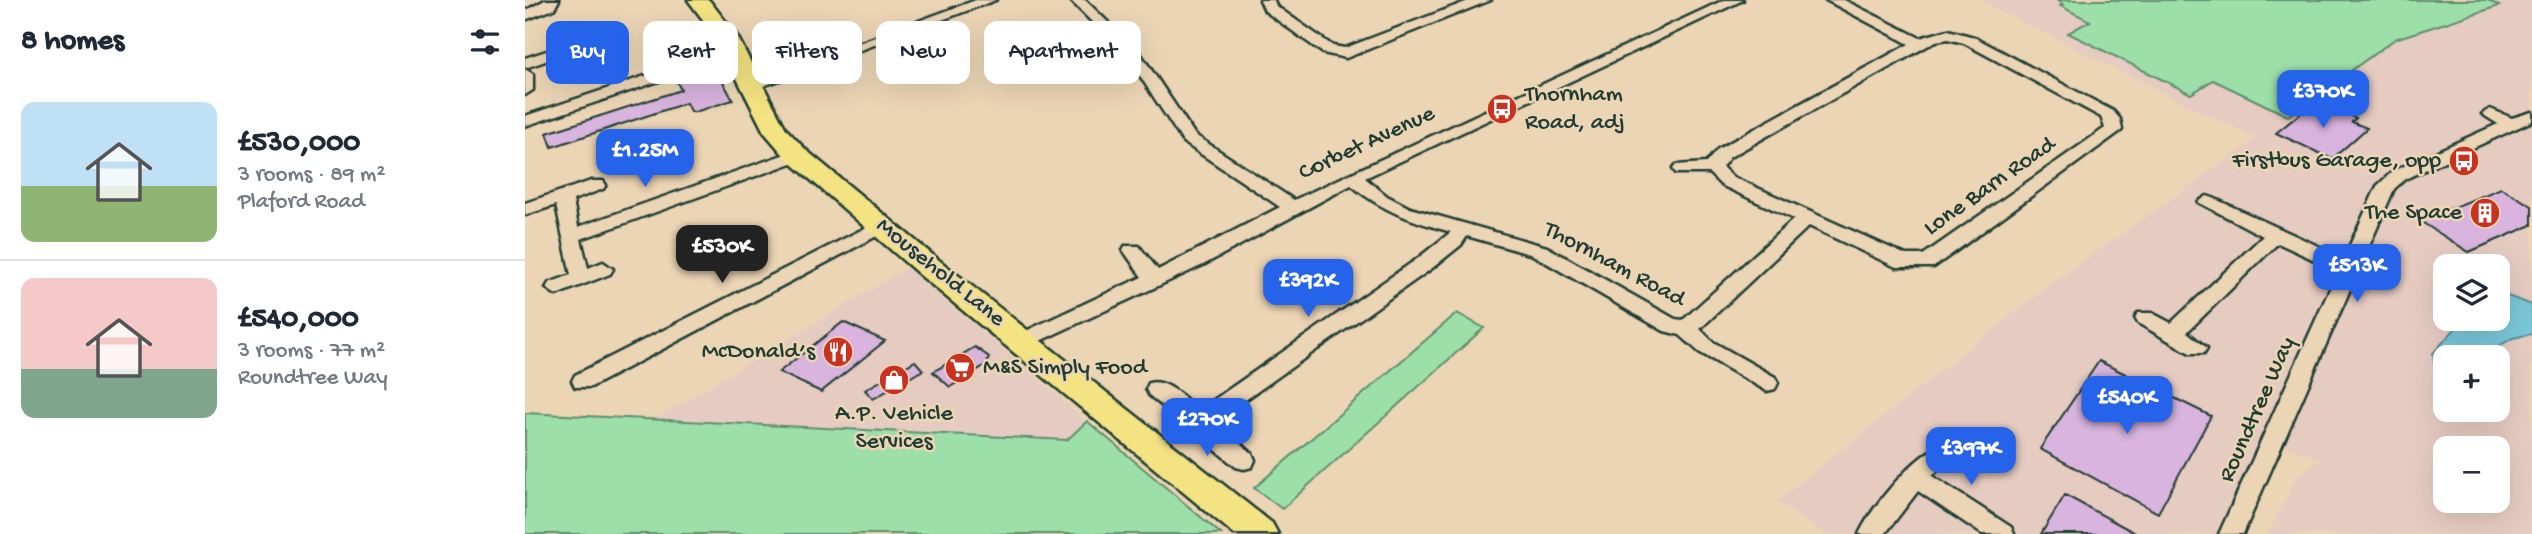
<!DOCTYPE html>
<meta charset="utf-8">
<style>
:root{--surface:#fff;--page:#f2f2f3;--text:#1f2937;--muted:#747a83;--line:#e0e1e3;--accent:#2563eb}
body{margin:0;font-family:"Gochi Hand",sans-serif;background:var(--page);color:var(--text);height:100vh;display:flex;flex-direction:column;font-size:26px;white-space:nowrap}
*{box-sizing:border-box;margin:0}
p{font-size:23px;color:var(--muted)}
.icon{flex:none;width:38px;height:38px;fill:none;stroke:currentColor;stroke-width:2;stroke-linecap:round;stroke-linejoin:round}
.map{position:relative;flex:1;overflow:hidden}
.side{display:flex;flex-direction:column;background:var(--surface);width:525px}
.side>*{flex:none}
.top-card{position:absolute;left:21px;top:21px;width:665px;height:63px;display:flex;gap:14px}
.tools{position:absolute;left:1908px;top:254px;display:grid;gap:14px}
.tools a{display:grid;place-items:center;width:77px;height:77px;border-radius:14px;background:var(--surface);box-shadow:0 7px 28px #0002;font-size:35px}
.price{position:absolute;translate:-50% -60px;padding:0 16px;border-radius:14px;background:var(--accent);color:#fff;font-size:23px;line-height:46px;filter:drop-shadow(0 2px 4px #0008)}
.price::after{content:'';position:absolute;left:50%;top:42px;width:21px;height:16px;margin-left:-10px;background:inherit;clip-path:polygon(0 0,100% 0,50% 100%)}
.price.current{background:#222;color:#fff}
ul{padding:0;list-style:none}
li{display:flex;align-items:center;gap:21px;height:175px;padding:0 21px}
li+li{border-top:2px solid var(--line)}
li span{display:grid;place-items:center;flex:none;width:196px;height:140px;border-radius:14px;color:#555}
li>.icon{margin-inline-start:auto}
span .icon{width:84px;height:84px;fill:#fffc;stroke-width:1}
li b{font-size:30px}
h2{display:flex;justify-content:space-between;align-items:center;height:84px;padding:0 21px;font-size:30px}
.chip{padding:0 24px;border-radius:14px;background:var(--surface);box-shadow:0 7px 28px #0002;font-size:24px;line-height:63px}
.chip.current{background:var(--accent);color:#fff}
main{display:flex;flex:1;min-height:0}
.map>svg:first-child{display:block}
.built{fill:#e6cbc1;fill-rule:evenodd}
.green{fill:#9cdfa9;stroke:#5e8e6e;stroke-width:2}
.water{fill:#7ac7d9;stroke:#569097;stroke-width:2}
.building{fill:#d8b4de;stroke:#1f3d34;stroke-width:2}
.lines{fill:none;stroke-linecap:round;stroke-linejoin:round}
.minor-casing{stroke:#1f3d34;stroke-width:5}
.highway-casing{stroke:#1f3d34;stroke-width:5}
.minor{fill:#ecd5b5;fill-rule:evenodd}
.highway{fill:#f4e382;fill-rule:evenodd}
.labels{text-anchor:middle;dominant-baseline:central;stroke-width:5;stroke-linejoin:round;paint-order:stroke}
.poi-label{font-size:24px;fill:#1f3d34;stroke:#ecd5b5;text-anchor:end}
.street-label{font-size:24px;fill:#1f3d34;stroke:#ecd5b5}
</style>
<main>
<section class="side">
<h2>8 homes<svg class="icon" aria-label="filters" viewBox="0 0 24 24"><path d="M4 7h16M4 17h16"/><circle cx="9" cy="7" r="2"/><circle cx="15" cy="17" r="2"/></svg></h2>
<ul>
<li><span style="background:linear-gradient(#bfe0f5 60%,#8fb573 0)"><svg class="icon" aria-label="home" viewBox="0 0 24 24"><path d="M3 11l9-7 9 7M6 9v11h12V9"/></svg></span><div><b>£530,000</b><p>3 rooms · 89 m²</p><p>Plaford Road</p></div></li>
<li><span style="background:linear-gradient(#f6c9c9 65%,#7fa58c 0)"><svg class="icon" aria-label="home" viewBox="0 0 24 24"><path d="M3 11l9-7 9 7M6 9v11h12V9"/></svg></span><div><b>£540,000</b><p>3 rooms · 77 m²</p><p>Roundtree Way</p></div></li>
</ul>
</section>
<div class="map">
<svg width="2007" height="534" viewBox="0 0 2007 534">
<rect width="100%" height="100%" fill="#ecd5b5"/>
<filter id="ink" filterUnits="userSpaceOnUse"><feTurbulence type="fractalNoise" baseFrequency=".0143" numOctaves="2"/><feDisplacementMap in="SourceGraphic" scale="14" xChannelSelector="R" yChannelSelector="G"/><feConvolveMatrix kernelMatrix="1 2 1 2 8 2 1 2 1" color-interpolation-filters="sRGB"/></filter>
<g filter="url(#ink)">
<g class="built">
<path d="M1453 0H2007V534H1743L1772 476 1796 459 1737 439 1713 508 1699 534H1301L1252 501 1520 288 1731 139ZM1920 266H1972V318H1920ZM1920 357H1972V410H1920ZM1920 448H1972V500H1920Z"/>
<polygon points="382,268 562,421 542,440 128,420"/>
</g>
<g class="green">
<polygon points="1531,0 1963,0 1974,6 1870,39 1763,116 1688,80 1666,94 1543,33 1565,21 1535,6 1538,4"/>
<polygon points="932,313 959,328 757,509 729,488"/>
<polygon points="0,413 542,440 562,421 696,534 0,534"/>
</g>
<polygon class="water" points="1972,292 2007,305 2007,334 1988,338 1955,357 1920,357 1920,367 1909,362 1908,353 1939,319 1972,318"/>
<g class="building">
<polygon points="173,36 182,53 161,60 150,43"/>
<polygon points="189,66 208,100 170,112 165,111 161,103 27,147 22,133 156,90 152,82 155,79"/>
<polygon points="1791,101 1831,118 1827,122 1842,128 1807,159 1751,133"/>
<polygon points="1976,188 2007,206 2007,225 1944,252 1895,221"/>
<polygon points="318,322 360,341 296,392 254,372"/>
<polygon points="450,347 464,357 462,364 425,387 408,372"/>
<polygon points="390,361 398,370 348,399 340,390"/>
<polygon points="1574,361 1686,416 1633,513 1515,449"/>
<polygon points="1540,495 1612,534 1516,534"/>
</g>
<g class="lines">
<g class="minor-casing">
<g id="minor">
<polygon points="20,0 34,0 29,9 0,20 0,11"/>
<polygon points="451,0 471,0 233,88 221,88 219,85"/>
<path d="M545 0H560L615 53 670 135 769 200 1199 0H1218L840 178 862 196 885 208 1022 247 1150 319 1158 320 1269 219 1196 185 1184 173H1151L1148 169 1151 165 1181 163 1193 149 1384 44 1301 0H1319L1395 38 1423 30 1449 37 1588 111 1595 119 1597 130 1409 267H1371L1284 226 1175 329 1188 342 1250 377 1253 383 1250 389 1242 391 1174 352 1155 335 1139 331 1008 255 942 236 936 245 906 269 689 422 727 453 730 460 727 467 719 469 711 467 624 395 621 389 624 383C642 378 660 399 674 410L892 259 926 232C885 220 859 212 826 185L678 265 504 346H490L487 341 490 336 617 277 598 250 600 246H614L633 270 755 207 658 142 604 59ZM1423 39 1439 43 1576 117 1580 128 1398 255H1381L1208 177 1197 167 1205 157 1411 41Z"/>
<polygon points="735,0 749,0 751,6 808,46 820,48 946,0 966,0 821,58 798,53 740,11"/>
<polygon points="82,25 89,29 89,38 0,68 0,58 76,33 77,26"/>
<polygon points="210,46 215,48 215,54 0,126 0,116"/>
<polygon points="0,69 8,74 8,90 0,95"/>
<polygon points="1965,109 1987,118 2007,112 2007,121 1880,179 1869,189 1718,534 1694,534 1813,271 1753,243 1662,332 1682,348 1679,353 1665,353 1613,323 1610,318 1613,313 1627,313 1646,323 1738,236 1673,202 1682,196 1688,198 1819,258 1852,186 1868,171 1973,124 1957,114"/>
<polygon points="272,150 281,155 278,159 56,239 63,268 78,262 88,269 85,274 31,295 21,288 24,283 46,275 31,205 0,215 0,203 66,181 78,181 81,185 78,189 48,200 53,227"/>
<polygon points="356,220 363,222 365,226 363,230 66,387 50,387 47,381 50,375"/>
<path d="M1418 445 1426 448 1429 454 1407 476 1486 527 1489 534H1457L1393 491 1360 534H1334C1347 507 1389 454 1418 445Z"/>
</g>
</g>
<g class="highway-casing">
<polygon id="highway" points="163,0 184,0 212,36 261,129 281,150 415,261 747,523 753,534 709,534 395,275 263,160 239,132 191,37"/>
</g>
<use href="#minor" class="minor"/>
<use href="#highway" class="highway"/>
</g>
</g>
<defs>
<g id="bus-disc" transform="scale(1.575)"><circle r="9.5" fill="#c8321e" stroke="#ecd5b5"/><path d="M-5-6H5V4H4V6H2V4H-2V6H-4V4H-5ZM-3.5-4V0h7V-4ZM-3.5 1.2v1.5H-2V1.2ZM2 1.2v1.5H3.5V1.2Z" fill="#fff"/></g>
<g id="building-disc" transform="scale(1.575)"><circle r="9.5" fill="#c8321e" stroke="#ecd5b5"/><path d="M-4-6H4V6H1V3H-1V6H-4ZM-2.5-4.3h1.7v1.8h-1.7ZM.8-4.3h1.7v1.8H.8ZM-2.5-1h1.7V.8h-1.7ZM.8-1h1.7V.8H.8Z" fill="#fff"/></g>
<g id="restaurant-disc" transform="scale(1.575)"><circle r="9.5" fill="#c8321e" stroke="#ecd5b5"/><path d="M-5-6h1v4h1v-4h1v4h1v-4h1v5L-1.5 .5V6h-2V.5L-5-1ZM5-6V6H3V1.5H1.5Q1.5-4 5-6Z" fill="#fff"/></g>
<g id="supermarket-disc" transform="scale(1.575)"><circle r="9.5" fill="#c8321e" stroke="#ecd5b5"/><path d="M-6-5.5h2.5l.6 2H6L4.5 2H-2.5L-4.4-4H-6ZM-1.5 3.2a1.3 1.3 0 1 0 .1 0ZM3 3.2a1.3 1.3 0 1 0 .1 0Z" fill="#fff"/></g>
<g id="shop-disc" transform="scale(1.575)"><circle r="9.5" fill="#c8321e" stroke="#ecd5b5"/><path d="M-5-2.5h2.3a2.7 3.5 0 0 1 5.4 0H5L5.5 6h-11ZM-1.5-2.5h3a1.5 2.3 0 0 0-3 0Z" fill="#fff"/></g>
</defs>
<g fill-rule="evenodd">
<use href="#bus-disc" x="977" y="109"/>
<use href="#bus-disc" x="1939" y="161"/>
<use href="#building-disc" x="1960" y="213"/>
<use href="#restaurant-disc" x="313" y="352"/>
<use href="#supermarket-disc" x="435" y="368"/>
<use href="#shop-disc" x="369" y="380"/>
</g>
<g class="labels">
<g class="poi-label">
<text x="1000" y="95" text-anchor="start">Thornham<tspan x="1000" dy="28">Road, adj</tspan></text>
<text x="1916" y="161">Firstbus Garage, opp</text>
<text x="1937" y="213">The Space</text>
<text x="290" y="352">McDonald’s</text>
<text x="458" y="368" text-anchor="start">M&amp;S Simply Food</text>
<text x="369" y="414" text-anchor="middle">A.P. Vehicle<tspan x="369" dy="28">Services</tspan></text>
</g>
<g class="street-label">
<text transform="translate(842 144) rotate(-25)">Corbet Avenue</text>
<text transform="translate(1465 187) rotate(-35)">Lone Barn Road</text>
<text transform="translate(1089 265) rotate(28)">Thornham Road</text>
<text transform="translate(415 273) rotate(39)">Mousehold Lane</text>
<text transform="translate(1733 410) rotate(-66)">Roundtree Way</text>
</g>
</g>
</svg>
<div class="tools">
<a><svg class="icon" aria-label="layers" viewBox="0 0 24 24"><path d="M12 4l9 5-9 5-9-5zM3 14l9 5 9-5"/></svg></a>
<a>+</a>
<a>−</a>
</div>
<b class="price" style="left:1798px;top:130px">£370K</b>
<b class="price" style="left:120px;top:189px">£1.25M</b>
<b class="price current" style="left:197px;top:285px">£530K</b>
<b class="price" style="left:1832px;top:304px">£513K</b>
<b class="price" style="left:783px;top:319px">£392K</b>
<b class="price" style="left:1602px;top:436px">£540K</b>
<b class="price" style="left:682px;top:458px">£270K</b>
<b class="price" style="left:1446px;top:487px">£397K</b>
<div class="top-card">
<a class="chip current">Buy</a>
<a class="chip">Rent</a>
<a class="chip">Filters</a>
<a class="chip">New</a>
<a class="chip">Apartment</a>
</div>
</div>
</main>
